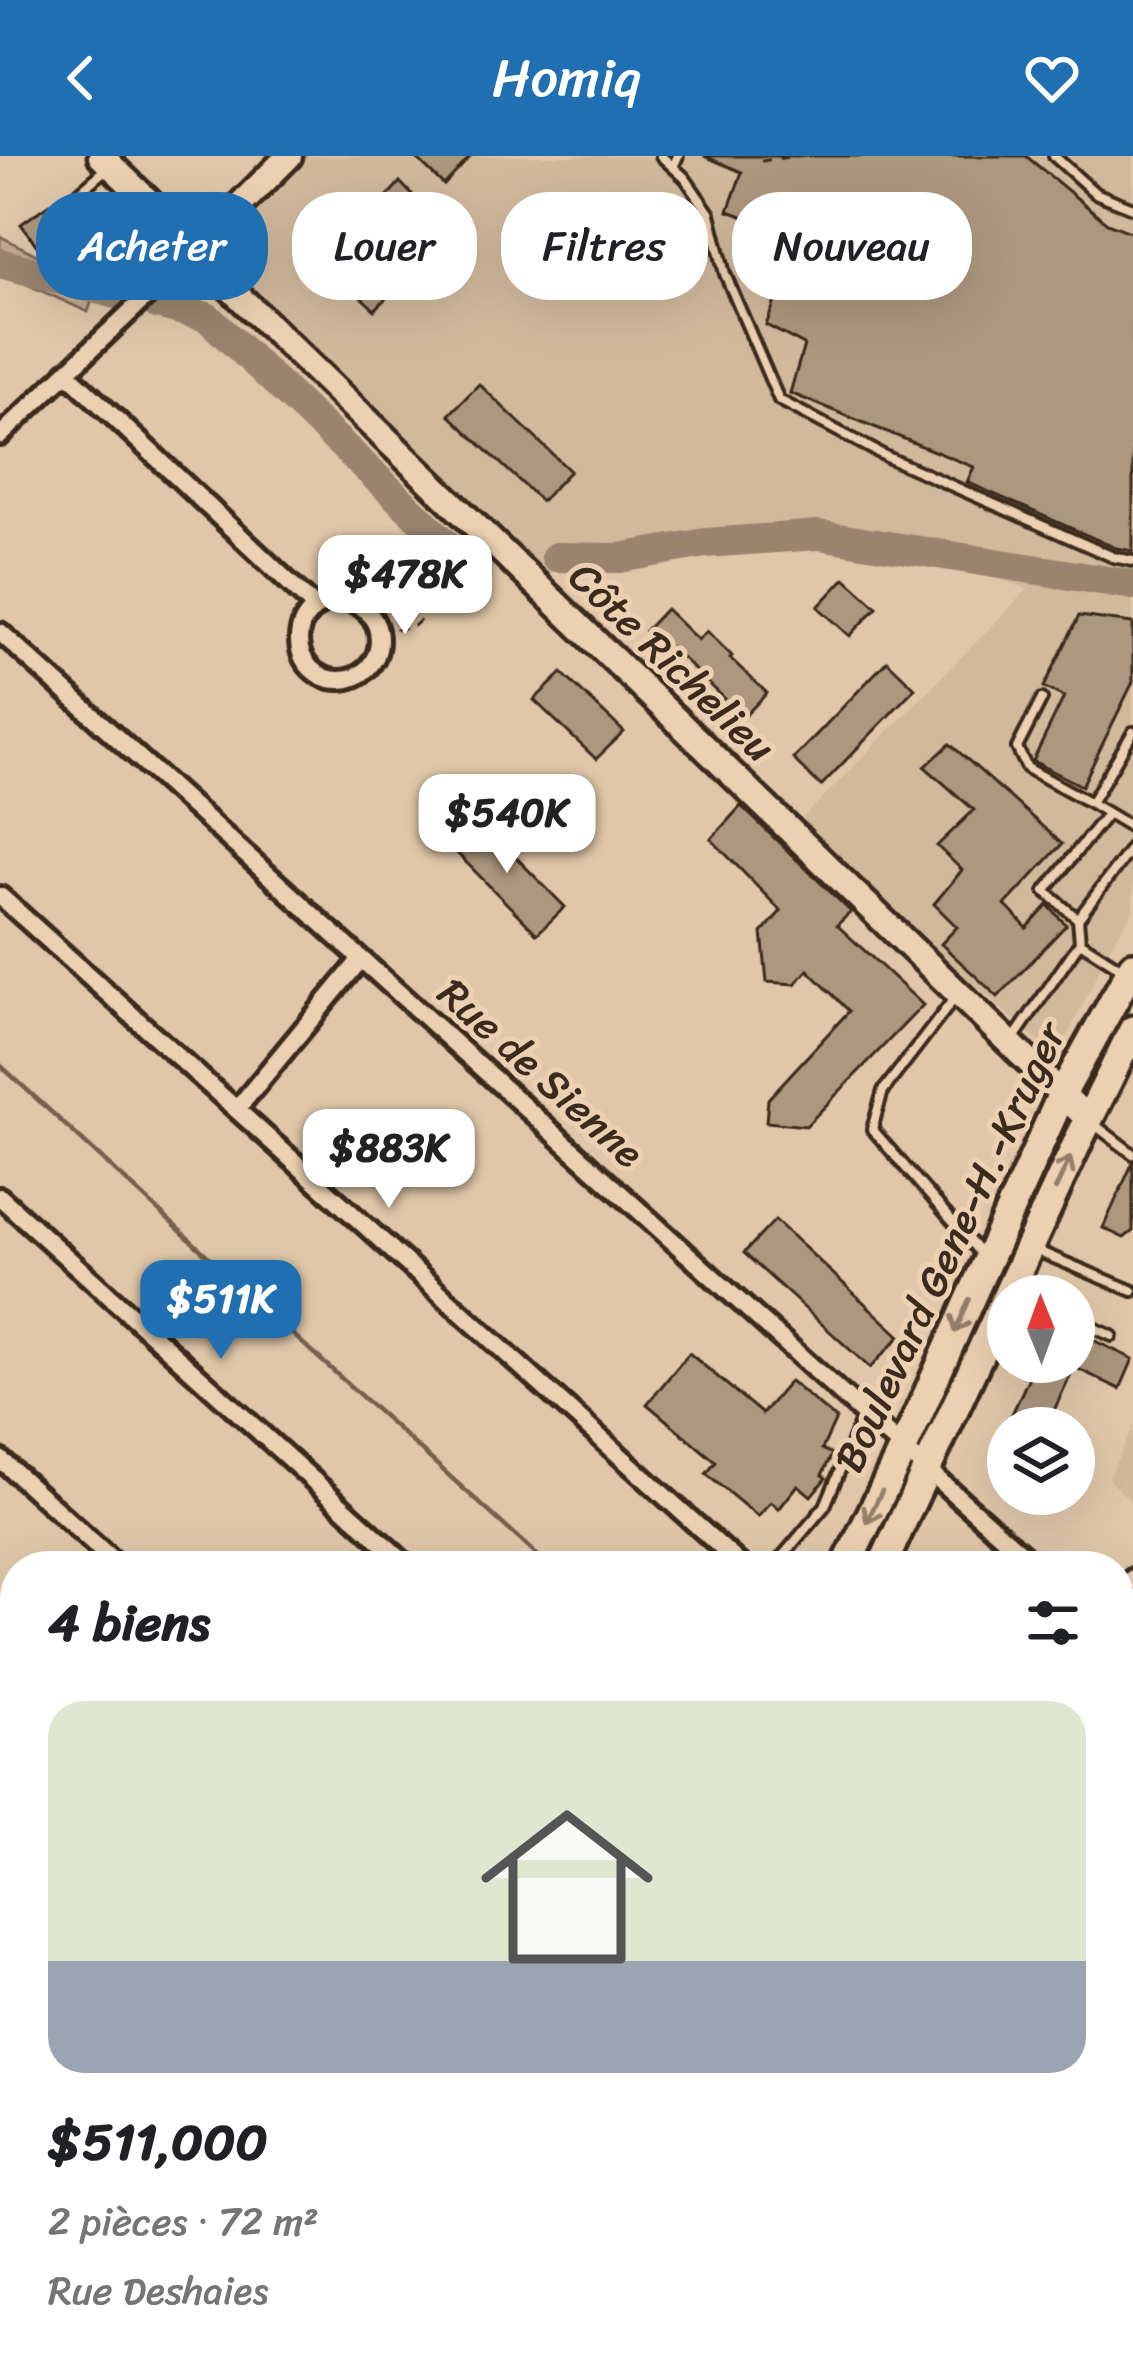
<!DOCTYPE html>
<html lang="fr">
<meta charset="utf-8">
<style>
:root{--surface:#fff;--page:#f6f6f6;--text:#202124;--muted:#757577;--accent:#1f6fb2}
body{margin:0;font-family:Sriracha,sans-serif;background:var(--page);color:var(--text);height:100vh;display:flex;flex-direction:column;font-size:45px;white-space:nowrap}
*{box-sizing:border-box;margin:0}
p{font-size:39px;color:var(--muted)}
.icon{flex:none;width:66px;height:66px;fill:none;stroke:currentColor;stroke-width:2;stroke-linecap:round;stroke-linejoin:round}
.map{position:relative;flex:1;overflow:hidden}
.panel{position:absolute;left:0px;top:1395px;width:1134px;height:807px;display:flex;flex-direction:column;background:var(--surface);border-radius:48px 48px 0 0;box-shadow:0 12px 48px #0002}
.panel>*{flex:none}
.guide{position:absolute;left:36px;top:36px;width:1062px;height:108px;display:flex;gap:24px}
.needle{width:78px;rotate:359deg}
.buttons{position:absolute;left:987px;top:1119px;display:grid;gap:24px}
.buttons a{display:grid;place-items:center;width:108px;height:108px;border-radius:50%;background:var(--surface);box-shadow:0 12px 48px #0002;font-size:60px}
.price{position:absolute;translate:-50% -102px;padding:0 27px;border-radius:24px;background:#fff;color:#222;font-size:39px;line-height:78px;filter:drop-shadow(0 3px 6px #0008)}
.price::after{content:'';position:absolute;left:50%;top:72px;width:36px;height:27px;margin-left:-18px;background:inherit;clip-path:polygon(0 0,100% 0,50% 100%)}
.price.active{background:var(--accent);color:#fff}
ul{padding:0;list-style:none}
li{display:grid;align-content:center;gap:24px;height:636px;padding:0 48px}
li span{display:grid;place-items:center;height:372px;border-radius:36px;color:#555}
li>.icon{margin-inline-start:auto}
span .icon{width:216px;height:216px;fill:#fffc;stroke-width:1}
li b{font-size:51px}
h2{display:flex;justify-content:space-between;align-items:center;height:144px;padding:0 48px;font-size:51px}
.tag{padding:0 42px;border-radius:48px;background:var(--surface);box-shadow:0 12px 48px #0002;font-size:42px;line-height:108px}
.tag.active{background:var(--accent);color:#fff}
header{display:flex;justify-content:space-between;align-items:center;height:156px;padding:0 48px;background:var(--accent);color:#fff;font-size:54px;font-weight:600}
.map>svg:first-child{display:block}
.built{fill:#d1b99c}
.green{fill:#c2aa90;stroke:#7e6a57;stroke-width:3}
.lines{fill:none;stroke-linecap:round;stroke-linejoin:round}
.stream{stroke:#74604e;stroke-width:4.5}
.river{stroke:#9a846e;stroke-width:30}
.building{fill:#ad977e;stroke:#3b2a1e;stroke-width:3}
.lane-casing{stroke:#3b2a1e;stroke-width:16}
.street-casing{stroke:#3b2a1e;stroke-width:26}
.secondary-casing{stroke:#3b2a1e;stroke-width:33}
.primary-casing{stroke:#3b2a1e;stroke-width:36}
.path{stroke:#3b2a1e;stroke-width:3;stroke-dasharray:9 9;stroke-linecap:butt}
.lane{stroke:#ebd1b2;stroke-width:8}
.street{stroke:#ebd1b2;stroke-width:16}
.secondary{stroke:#ebd1b2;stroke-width:24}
.primary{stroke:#ebd1b2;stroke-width:27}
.oneway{stroke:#937e68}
.labels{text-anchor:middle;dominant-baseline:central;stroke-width:10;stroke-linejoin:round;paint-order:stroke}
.street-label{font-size:42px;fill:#3b2a1e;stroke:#ebd1b2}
</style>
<header><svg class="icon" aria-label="back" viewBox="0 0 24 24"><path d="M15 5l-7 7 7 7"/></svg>Homiq<svg class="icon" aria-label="heart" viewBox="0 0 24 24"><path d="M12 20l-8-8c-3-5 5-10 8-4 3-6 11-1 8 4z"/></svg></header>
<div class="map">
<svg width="1133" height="2201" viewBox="0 0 1133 2201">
<rect width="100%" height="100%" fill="#e0c7a9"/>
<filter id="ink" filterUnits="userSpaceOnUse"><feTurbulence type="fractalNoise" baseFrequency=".00833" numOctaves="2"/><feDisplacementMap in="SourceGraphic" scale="24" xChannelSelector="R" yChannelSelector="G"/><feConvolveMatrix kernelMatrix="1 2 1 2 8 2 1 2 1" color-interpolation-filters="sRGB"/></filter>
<g filter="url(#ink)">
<g class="built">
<polygon points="298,0 1133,0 1133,755 1110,791 1057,902 796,669 1028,433 884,384 538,418 201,93"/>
<polygon points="1133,1271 1133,1347 1108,1323"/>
</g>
<polygon class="green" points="0,80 97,130 88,156 0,116"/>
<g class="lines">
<g class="stream">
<polyline points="0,909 298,1183 549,1410"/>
<polyline points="0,1743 15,1757"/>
</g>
<g class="river">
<polyline points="0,107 127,141"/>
<polyline points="157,148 207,161 458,399"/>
<polyline points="556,401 620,402 705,387 819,379 1133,429"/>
</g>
</g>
<g class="building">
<polygon points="414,0 471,0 444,29"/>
<polygon points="704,0 1026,0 1107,67 1133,77 1133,395 1116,392 967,326 974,311 790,237 804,189 766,169 800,81 728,55 742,16"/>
<polygon points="400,26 448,76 375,154 326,109"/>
<polygon points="49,48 84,98 57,117 21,68"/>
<polygon points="479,228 570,315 541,345 449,259"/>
<polygon points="845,422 877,451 850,480 818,451"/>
<polygon points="666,453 698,484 707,475 732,500 730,502 767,537 737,568 717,549 724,542 671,491 666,496 645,475"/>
<polygon points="1079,460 1133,467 1133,526 1082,630 1033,605 1064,541 1044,531"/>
<polygon points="887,505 915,532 821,630 793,603"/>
<polygon points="562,517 624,576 596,603 534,544"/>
<polygon points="950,588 1062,688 1005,749 1027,772 1048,749 1066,769 998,841 941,788 957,771 934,748 962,714 937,690 974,654 925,611"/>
<polygon points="741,650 851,756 837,769 923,849 806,970 766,966 768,943 849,855 808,814 795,828 767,826 762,777 781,755 711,683"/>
<polygon points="477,662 565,751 537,778 449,689"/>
<polygon points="1133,1006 1133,1075 1124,1082 1103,1072"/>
<polygon points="775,1064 900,1180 870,1212 744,1097"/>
<polygon points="1074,1175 1133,1203 1120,1233 1074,1211 1046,1272 1036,1272 1011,1260 1036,1206 1074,1206"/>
<polygon points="689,1197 762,1258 790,1225 836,1263 822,1293 832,1298 822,1319 826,1322 811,1340 798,1329 779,1353 771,1346 758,1361 706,1318 716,1306 647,1248"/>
<polygon points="622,2187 717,2187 705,2201 638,2201"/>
</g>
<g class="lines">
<g class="lane-casing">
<g id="lane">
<polyline points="661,0 685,22 710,58 725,118 779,244 887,301 1113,401 1133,405"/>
<polyline points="1054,0 1095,37 1133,52"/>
<polyline points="673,11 678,0"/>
<polyline points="105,14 61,52 109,113 145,141"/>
<polyline points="94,93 145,45"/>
<polyline points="1042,543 1017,592 1027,612 1091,647"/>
<polyline points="1133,576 1091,647 1133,672"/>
<polyline points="1107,658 1045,735 1078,763 1133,689"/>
<polyline points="1080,786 1124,814"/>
<polyline points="957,839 883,935 872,973 981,1098"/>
<polyline points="1012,885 1080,786 1078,763"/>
<polyline points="1095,969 1133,998"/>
<polyline points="1035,1094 1133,1135"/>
<polyline points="1074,1163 1112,1180"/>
<polyline points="774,1410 825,1350 863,1259"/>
</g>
</g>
<g class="street-casing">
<g id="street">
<polyline points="66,216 315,451"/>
<polyline points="0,280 193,96"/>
<circle cx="339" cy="484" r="40"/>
<polyline points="0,476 864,1258 1036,1410"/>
<polyline points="0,740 742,1410"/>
<polyline points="237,953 361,803"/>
<polyline points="0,1041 408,1410"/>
<polyline points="0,1303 118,1410"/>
<polyline points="1119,1437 1133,1422"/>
<polyline points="1119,1484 1133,1497"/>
<polyline points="0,1582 15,1595"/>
<polyline points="1119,1755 1133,1768"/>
<polyline points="1119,2039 1133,2025"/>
<polyline points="1119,2088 1133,2100"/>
<polyline points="1019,2187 1033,2201"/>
<polyline points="926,2201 943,2187"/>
</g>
</g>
<g class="secondary-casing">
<g id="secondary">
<polyline points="101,0 173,69 193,96 1089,964"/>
<polyline points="193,96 289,0"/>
</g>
</g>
<g class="primary-casing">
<g id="primary">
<polyline points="846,1410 903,1293 1062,938 1133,810"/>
<polyline points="882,1410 1079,983 1133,874"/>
<polyline points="471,2201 477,2187"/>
<polyline points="508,2201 515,2187"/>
</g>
</g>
<g class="path">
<polyline points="761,5 798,0"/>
<polyline points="378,476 414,470 465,423 491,416"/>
</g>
<use href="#lane" class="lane"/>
<use href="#street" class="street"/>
<use href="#secondary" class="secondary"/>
<use href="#primary" class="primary"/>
</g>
<defs><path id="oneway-shaft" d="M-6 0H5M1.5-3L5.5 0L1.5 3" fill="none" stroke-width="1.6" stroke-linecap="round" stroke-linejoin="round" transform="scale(3)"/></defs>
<g class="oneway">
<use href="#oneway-shaft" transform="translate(1063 1017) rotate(-65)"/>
<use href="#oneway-shaft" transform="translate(962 1160) rotate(114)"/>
<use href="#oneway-shaft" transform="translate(874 1351) rotate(116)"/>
</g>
</g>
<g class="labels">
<g class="street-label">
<text transform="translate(672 506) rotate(44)">Côte Richelieu</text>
<text transform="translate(541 917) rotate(42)">Rue de Sienne</text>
<text transform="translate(950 1091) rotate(-65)">Boulevard Gene-H.-Kruger</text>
</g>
</g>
</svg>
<div class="buttons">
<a><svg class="needle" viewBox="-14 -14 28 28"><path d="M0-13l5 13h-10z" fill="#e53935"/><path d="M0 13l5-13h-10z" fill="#757577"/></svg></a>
<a><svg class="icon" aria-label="layers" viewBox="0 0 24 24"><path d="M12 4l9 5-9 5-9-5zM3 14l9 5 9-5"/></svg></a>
</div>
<b class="price" style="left:405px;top:481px">$478K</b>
<b class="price" style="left:507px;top:720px">$540K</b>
<b class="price" style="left:389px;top:1055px">$883K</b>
<b class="price active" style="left:221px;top:1206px">$511K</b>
<div class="guide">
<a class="tag active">Acheter</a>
<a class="tag">Louer</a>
<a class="tag">Filtres</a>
<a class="tag">Nouveau</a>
</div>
<section class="panel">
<h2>4 biens<svg class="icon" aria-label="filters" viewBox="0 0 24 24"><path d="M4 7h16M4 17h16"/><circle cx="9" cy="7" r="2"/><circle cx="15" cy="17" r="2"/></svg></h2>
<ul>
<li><span style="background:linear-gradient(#dfe7d0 70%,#9aa5b1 0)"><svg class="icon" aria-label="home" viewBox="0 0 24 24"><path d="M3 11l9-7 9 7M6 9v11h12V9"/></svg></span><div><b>$511,000</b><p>2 pièces · 72 m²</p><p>Rue Deshaies</p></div></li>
</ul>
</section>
</div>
